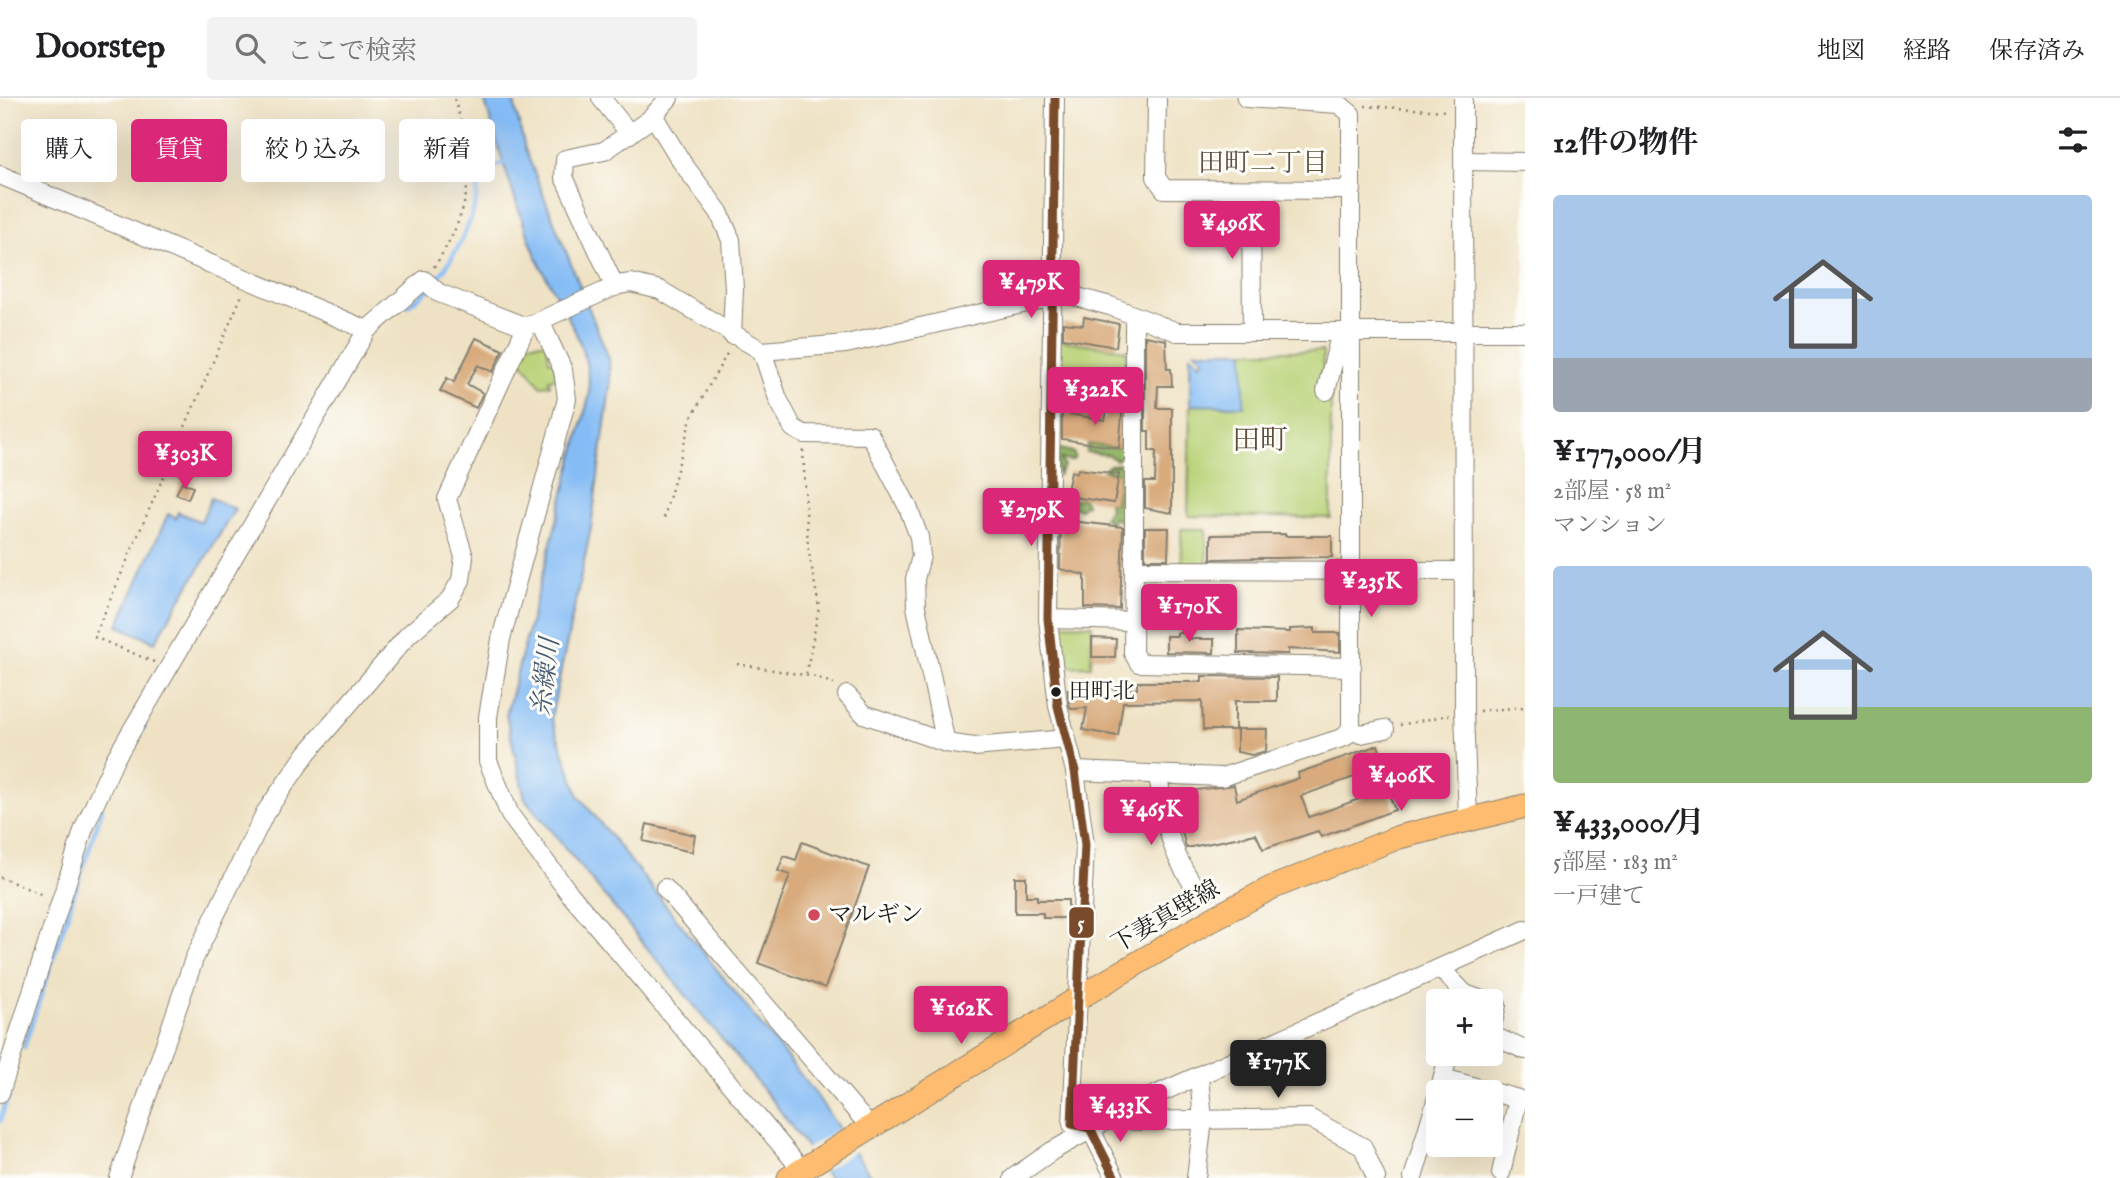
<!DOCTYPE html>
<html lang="ja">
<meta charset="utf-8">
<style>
:root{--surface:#fff;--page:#f2f2f2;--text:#202124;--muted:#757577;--line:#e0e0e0;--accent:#db2777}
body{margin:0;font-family:"IM FELL English","Noto Serif JP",serif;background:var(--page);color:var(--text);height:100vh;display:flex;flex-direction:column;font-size:26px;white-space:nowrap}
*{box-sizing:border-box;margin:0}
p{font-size:23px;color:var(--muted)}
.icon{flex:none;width:38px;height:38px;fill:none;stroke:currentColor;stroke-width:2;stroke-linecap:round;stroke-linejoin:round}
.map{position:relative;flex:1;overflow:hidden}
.sheet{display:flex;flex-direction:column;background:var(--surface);width:595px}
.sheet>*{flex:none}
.top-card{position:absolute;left:21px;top:21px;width:665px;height:63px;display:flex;gap:14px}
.buttons{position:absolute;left:1426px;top:891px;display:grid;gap:14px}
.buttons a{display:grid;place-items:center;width:77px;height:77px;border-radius:7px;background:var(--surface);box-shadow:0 7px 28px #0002;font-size:35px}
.price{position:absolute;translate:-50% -60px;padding:0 16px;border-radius:7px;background:var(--accent);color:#fff;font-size:23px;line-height:46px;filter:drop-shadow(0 2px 4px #0008)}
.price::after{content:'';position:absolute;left:50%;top:42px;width:21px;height:16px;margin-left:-10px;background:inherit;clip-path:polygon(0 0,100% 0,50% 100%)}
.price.current{background:#222;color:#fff}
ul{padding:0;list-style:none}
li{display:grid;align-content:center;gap:14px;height:371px;padding:0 28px}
li span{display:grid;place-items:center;height:217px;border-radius:7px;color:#555}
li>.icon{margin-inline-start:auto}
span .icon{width:126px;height:126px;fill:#fffc;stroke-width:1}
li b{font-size:30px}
h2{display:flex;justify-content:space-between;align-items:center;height:84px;padding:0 28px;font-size:30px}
.tag{padding:0 24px;border-radius:7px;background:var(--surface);box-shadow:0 7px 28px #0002;font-size:24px;line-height:63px}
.tag.current{background:var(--accent);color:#fff}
header{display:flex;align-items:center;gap:42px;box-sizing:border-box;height:98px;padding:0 35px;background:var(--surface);border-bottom:2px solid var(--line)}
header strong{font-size:33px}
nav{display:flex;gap:38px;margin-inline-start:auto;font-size:24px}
.search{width:490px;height:63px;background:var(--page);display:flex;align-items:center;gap:18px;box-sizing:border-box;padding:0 24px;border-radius:7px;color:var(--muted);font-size:26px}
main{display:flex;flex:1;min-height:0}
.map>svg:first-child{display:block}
.green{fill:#b9d277;stroke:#6a774a;stroke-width:2}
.forest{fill:#92b468;stroke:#576842;stroke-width:2}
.water{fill:#85bcf5;stroke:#506c88;stroke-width:2}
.pier{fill:#efe2c4}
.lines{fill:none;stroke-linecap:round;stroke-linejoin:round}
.stream{stroke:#85bcf5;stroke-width:4.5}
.building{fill:#d8aa7c}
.minor-casing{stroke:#867f70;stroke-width:20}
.major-casing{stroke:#867f70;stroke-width:25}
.path{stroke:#867f70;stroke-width:2.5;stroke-dasharray:2 5;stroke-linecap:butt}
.minor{stroke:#fff;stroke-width:18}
.major{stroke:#fdbc70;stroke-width:23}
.bus-1-casing{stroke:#fdfcf7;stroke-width:14}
.bus-1{stroke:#7a4b2a;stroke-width:9}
.bus-dot{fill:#1c1c1c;stroke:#fdfcf7;stroke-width:2.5}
.poi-dot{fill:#d1495b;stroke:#fdfcf7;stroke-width:2.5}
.labels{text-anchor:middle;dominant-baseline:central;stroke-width:6;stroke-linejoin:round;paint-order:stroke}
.bus-label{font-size:22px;fill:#1c1c1c;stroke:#fdfcf7;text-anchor:start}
.poi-label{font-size:24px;fill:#1c1c1c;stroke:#fdfcf7;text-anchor:start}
.street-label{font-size:24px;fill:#1c1c1c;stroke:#fdfcf7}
.neighbourhood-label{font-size:26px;fill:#5e4e3e;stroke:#fdfcf7}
.water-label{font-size:26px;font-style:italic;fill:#465c73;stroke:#fdfcf7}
.quarter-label{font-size:28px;fill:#5e4e3e;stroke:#fdfcf7}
.line-badge{stroke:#fdfcf7;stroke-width:2.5}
.badge-label{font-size:19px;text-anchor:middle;font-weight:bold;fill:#fff}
</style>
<header>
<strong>Doorstep</strong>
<div class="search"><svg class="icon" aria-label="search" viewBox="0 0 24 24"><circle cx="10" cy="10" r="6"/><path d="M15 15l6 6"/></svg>ここで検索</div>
<nav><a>地図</a><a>経路</a><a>保存済み</a></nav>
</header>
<main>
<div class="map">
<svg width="1525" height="1080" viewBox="0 0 1525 1080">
<rect width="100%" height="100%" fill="#fdfcf7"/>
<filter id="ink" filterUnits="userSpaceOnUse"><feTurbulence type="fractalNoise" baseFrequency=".0143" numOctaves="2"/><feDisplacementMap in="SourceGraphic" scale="14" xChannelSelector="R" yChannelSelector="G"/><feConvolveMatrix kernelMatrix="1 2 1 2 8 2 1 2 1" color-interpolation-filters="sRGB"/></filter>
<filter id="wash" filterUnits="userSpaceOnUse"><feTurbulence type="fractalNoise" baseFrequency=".00686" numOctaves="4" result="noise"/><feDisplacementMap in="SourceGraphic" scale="28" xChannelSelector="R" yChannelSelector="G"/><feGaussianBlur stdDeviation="1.57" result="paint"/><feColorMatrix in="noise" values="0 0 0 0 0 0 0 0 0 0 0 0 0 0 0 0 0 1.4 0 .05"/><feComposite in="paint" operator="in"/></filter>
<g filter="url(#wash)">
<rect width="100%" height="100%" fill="#efe2c4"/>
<g class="green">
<polygon points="1058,242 1126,252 1126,291 1057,282"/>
<polygon points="523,245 547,245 549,263 554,263 557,280 549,281 550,287 541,288 517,257"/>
<polygon points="1244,253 1323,253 1323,295 1331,295 1331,420 1188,418 1190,307 1243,308"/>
<polygon points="1181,431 1206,431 1207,465 1182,465"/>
<polygon points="1062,526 1092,527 1091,568 1058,569 1055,534"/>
</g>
<g class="forest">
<circle cx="1082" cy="288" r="8"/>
<polygon points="1085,306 1096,308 1100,314 1096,317 1078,316 1076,308"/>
<polygon points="1126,324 1125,357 1116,362 1108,357 1086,354 1088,346 1119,350"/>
<polygon points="1060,351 1073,354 1075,360 1071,363 1061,361 1064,368 1058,377 1056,353"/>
<polygon points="1124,366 1126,380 1121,424 1114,420 1111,425 1104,419 1110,411 1109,405 1115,405 1119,376 1104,372 1110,367"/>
<polygon points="1060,397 1069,402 1083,401 1086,406 1080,411 1057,406 1056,399"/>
</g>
<g class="water">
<path d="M484 0H513L525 51 609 261 610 289 591 430 551 620 579 698 815 995 872 1080H829L775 1006 525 701 506 617 589 299C592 245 558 207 537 160 516 109 499 53 484 0Z"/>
<polygon points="1195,253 1244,253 1244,308 1190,307 1190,256 1200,265 1204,261"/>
<polygon points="211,400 235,411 155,544 118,528 168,416 176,420 178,414 201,424"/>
</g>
<polygon class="pier" points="842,1029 857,1052 821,1075 804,1052"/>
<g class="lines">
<g class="stream">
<path d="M435 184C455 159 483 109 477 77L507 63"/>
<polyline points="408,207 429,191"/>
<polyline points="117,677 145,627"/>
<polyline points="24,949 102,711"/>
<polyline points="0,1023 9,994"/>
</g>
</g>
<g id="blocks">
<g class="building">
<polygon points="1084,219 1119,226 1116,249 1063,240 1063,225 1083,227"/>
<polygon points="1145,238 1166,242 1167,271 1171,271 1172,288 1158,288 1157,310 1172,310 1172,415 1145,410 1145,384 1155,384 1156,353 1149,353 1149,333 1145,333"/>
<polygon points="476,240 503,252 493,274 478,267 467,286 483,295 476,310 440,293 447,280 454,284"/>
<polygon points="1109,303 1123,305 1119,350 1062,341 1062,315 1105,322"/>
<polygon points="1078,371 1119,376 1114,405 1066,398 1071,373 1077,375"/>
<polygon points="182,384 193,389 188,401 176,396"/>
<polygon points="1061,422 1123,429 1120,511 1085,510 1085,477 1060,471"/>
<polygon points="1145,430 1169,430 1168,461 1145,461"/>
<polygon points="1285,436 1285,438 1332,438 1332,459 1211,461 1211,437"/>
<polygon points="1315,530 1315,535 1340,535 1340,554 1288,551 1288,556 1238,555 1238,532 1290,534 1290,531"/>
<polygon points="1177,535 1191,535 1191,541 1214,541 1214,555 1166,554 1166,538 1177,538"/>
<polygon points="1092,540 1116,541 1115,559 1092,559"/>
<polygon points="1202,578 1277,579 1277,603 1235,603 1235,632 1203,632 1202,603 1123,604 1118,638 1083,632 1087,610 1071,611 1069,606 1068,591 1137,591 1137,584 1202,584"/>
<polygon points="1237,631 1267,631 1266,653 1252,657 1237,654"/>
<polygon points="1378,647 1385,668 1301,698 1309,719 1387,691 1395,712 1321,739 1318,733 1263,751 1256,736 1186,750 1173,695 1234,687 1237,702 1299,680 1298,675"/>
<polygon points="647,726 695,737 692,754 643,743"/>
<polygon points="802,744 869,769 825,890 758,865 790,777 778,773 784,758 796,762"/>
<polygon points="1015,779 1026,779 1026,798 1037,798 1037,802 1068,802 1068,820 1043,820 1043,815 1015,815"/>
</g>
</g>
</g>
<g filter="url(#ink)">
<use href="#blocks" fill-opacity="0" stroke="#867f70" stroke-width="2"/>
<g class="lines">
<g class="minor-casing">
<g id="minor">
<polyline points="601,0 630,36"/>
<polyline points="1055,0 1048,521 1058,608 1075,673 1085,747 1072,1026 1090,1030 1115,1080"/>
<polyline points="1157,0 1156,79 1164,91 1352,92"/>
<polyline points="1463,0 1464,614 1468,720"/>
<polyline points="653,17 681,63 719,114 731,142 734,191 732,237"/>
<polyline points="1464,63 1525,64"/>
<polyline points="0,77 367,232"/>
<polyline points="1251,92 1252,233"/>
<polyline points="615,189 564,79 565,61 604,53 649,22 669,0"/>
<polyline points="1134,218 1134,472"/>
<polyline points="540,223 563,272 567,301 501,541 488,619 488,663 510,717 570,796 802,1072"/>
<polyline points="762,253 778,301 793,330 804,336 870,337 908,409 919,439 921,458 915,481 916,509 946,645 974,649 1066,641"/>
<polyline points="1326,293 1341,234"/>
<polyline points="1048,521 1133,523"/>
<polyline points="1352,569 1139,565 1133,555 1134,472 1464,473"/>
<polyline points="847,597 864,616 946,645"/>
<polyline points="1350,632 1361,636 1385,631"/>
<polyline points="1075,673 1222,679 1345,639 1351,629 1351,16 1339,6 1246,0"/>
<path d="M1158 678C1167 728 1168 754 1200 796"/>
<polyline points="665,790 870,1029"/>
<polyline points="1440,870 1465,896 1485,903"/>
<polyline points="1491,905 1497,907 1491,933"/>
<polyline points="1491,937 1525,952"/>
<polyline points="1443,980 1518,1001 1501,1075"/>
<polyline points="1440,989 1449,956"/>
<polyline points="0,995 84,730 115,661 367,232 424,182 439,195 526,229 618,187 631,185 660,192 762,253 846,246 1066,196 1110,208 1177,234 1525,234"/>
<polyline points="1118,1015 1134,1023 1309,1020 1363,1049 1376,1080"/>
<polyline points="119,1080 194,861 265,715 307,655 408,537 450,501 461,482 464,459 447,401 526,229"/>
<polyline points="1013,1080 1052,1053 1144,1002 1525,832"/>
<polyline points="1196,1080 1203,1022 1199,979"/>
<polyline points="1413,1080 1438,996"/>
</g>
</g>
<g class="major-casing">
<polyline id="major" points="789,1080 1080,899 1216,819 1271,790 1399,739 1525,708"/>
</g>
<g class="path">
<polyline points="1365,8 1446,13"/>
<path d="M434 169C474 107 476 70 454 0"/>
<polyline points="803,352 808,449 819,509 806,577"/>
<polyline points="664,420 691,320 729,252"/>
<polyline points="154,564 94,539 242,197"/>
<polyline points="737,566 816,579 834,586"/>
<polyline points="1479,613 1525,609"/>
<polyline points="1400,627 1449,617"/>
<polyline points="0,779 45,798"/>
</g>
<use href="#minor" class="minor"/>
<use href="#major" class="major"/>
<g class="bus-1-casing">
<polyline id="bus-1" points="1055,0 1048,521 1058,608 1075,673 1085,747 1072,1026 1090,1030 1115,1080"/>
</g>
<use href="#bus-1" class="bus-1"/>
</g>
</g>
<circle class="bus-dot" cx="1056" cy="594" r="6"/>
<circle class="poi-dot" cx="814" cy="817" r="7"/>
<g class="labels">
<g class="bus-label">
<text x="1069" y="594">田町北</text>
</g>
<g class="poi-label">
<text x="828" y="817">マルギン</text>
</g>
<g class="street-label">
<text transform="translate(1166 819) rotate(-30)">下妻真壁線</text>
</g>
<g class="neighbourhood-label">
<text x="1263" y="65">田町二丁目</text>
</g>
<g class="water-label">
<text transform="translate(546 579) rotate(-83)">糸繰川</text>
</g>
<g class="quarter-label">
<text x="1260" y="343">田町</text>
</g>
</g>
<rect class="line-badge" x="1068" y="808" width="27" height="33" rx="7" fill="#7a4b2a"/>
<g class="badge-label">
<text x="1081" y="831">5</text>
</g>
</svg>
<div class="buttons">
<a>+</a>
<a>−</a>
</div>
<b class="price" style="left:1232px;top:163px">¥496K</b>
<b class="price" style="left:1031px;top:222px">¥479K</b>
<b class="price" style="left:1095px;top:329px">¥322K</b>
<b class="price" style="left:185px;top:393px">¥303K</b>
<b class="price" style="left:1031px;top:450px">¥279K</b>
<b class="price" style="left:1371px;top:521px">¥235K</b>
<b class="price" style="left:1189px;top:546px">¥170K</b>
<b class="price" style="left:1401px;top:715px">¥406K</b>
<b class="price" style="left:1151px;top:749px">¥465K</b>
<b class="price" style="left:961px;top:948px">¥162K</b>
<b class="price current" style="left:1278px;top:1002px">¥177K</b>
<b class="price" style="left:1120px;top:1046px">¥433K</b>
<div class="top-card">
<a class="tag">購入</a>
<a class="tag current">賃貸</a>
<a class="tag">絞り込み</a>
<a class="tag">新着</a>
</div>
</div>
<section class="sheet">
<h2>12件の物件<svg class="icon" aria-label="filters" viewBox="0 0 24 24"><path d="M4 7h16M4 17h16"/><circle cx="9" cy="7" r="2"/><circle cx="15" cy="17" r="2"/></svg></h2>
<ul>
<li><span style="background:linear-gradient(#a9c7e8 75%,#9aa5b1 0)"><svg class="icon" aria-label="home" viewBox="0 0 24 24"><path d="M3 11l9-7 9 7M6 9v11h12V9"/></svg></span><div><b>¥177,000/月</b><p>2部屋 · 58 m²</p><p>マンション</p></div></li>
<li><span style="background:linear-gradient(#a9c7e8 65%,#8fb573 0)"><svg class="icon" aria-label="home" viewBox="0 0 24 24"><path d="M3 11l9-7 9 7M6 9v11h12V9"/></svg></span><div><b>¥433,000/月</b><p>5部屋 · 183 m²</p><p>一戸建て</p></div></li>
</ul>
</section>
</main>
